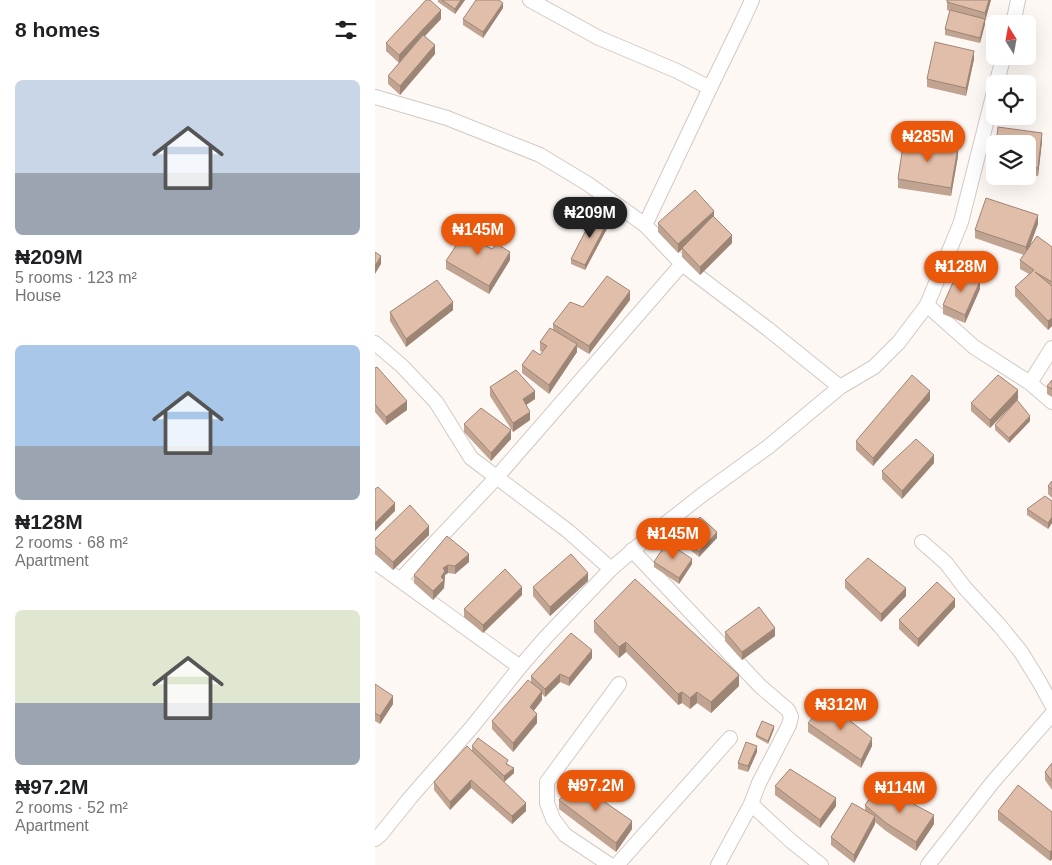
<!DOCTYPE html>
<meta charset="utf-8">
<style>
:root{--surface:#fff;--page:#f6f6f6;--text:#202124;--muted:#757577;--accent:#ea580c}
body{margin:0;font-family:Arial,sans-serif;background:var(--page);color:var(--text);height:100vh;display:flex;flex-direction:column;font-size:19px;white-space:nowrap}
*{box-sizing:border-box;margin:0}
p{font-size:16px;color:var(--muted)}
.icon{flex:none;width:28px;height:28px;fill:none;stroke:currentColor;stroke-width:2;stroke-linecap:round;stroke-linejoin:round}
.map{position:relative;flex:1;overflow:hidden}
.drawer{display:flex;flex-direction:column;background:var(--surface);width:375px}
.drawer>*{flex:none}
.needle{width:32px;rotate:349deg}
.controls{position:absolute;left:611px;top:15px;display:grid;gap:10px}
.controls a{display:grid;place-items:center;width:50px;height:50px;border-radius:8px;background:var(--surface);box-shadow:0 5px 20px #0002;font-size:25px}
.price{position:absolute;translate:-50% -42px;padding:0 11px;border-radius:18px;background:var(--accent);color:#fff;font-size:16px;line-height:32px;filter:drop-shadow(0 1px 2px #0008)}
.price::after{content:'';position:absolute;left:50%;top:30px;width:15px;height:11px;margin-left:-8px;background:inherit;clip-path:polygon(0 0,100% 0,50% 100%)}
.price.current{background:#222;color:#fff}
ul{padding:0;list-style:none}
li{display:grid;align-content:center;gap:10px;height:265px;padding:0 15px}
li span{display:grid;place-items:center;height:155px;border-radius:8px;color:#555}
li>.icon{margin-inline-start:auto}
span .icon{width:90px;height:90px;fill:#fffc;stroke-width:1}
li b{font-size:21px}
h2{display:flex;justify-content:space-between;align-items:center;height:60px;padding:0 15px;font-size:21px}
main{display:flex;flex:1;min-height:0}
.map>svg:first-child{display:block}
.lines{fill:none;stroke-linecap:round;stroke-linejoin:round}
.street-casing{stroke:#d2c9c4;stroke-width:16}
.street{stroke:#fff;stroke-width:14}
.wall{fill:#c1a391}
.shaded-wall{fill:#9d8576}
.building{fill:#e0bea9;stroke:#9d8576}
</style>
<main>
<section class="drawer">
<h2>8 homes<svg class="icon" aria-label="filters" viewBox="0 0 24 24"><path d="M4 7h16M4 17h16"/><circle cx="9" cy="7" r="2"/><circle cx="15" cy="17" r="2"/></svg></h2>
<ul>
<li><span style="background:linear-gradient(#c9d6e8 60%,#9aa5b1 0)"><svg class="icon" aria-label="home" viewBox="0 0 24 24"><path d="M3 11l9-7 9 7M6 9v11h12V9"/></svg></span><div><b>₦209M</b><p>5 rooms · 123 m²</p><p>House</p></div></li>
<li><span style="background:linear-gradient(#a9c7e8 65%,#9aa5b1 0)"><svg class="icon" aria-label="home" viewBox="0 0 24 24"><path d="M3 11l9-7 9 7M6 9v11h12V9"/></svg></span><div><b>₦128M</b><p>2 rooms · 68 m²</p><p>Apartment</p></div></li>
<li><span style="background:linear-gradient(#dfe7d0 60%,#9aa5b1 0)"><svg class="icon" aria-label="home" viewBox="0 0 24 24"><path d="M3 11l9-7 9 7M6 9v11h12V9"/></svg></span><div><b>₦97.2M</b><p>2 rooms · 52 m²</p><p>Apartment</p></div></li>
</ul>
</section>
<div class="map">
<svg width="677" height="865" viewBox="0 0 677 865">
<rect width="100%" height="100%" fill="#fef8f5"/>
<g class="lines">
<g class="street-casing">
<g id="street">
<polyline points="155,0 224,38 302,71 335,88"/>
<polyline points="638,24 643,0"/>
<polyline points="621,84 629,56"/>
<polyline points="0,97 72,118 165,155 213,184 270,225 307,264 393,329 465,387"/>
<polyline points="270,225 335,88 367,22 377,0"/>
<polyline points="552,305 599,347 655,383 677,402"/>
<polyline points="0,343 27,366 61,402 96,458 193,531 236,569"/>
<polyline points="655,383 677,348"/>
<polyline points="547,542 571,563 590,588 625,626 646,652 665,683 677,705"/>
<polyline points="257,550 385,686 413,710 416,717 414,725 384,783 376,804 343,865"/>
<polyline points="0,562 145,667"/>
<polyline points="25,580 121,478 307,264"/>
<polyline points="376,804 416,841 446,865"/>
<polyline points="0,839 6,834 35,798 97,727 145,667 171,637 236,569 271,539 327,495 393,447 465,387 499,367 524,342 552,305 586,222 620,88"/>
<polyline points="235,865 190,835 178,819 172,803 172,782 244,684"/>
<polyline points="242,865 355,738"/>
<polyline points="553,865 617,783 677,714"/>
</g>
</g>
<use href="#street" class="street"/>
</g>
<g class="wall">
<polygon points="63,0 90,0 80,14 63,2"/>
<polygon points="572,0 616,0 610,21 610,24 605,43 570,35 570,29 575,11 572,10"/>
<polygon points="128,8 108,38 88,25 88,19"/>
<polygon points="66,19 50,36 60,54 25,95 13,84 13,76 24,63 11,51 11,43"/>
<polygon points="599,59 591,96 552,87 552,79"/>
<polygon points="667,141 663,176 652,175 652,144"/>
<polygon points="620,152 620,171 619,170"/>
<polygon points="583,156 576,196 523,188 523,179"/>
<polygon points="339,217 357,243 325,275 307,257 307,249 303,253 283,232 283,223"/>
<polygon points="663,224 655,246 677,247 677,326 673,330 640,296 640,287 654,274 645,269 645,260 649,255 600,238 600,230"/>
<polygon points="234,225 210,270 196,264 196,259"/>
<polygon points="109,240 107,244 135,260 114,294 71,269 71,261"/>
<polygon points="605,289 590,323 568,314 568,305"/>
<polygon points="255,300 214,354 202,347 202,352 174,394 147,373 147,365 165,355 168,352 165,351 165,342 178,330 178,324 208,307"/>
<polygon points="78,310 31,347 15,321 15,312"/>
<polygon points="0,368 32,410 11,425 0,412"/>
<polygon points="677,380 677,397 672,394 672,386"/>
<polygon points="115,387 160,399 151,405 155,420 138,432 115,396"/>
<polygon points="643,399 615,428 596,411 596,403"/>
<polygon points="555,400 498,466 481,450 481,441"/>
<polygon points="655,421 634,443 620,430 620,425"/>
<polygon points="89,424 136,439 116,461 89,432"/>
<polygon points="559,463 527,499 507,479 507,471"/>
<polygon points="677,481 677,498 673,494 673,486"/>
<polygon points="677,501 677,523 673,529 652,515 652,509"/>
<polygon points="54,535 18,570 0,554 0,539"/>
<polygon points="72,536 94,562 80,574 73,573 70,575 69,588 58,600 39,583 39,575"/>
<polygon points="307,537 342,538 324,557 307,543"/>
<polygon points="279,562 317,564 304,584 279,567"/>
<polygon points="470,580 531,596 506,622 470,588"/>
<polygon points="213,581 175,616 158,596 158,587"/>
<polygon points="147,595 108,633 89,617 89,609"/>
<polygon points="580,607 543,647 524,629 524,620"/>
<polygon points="219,621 364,686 336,713 322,703 315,709 307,703 303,705 251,652 244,658 219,632"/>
<polygon points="350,632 400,636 367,660 350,641"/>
<polygon points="217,658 194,686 185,682 170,697 167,694 167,700 158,711 162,723 138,752 117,729 117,721 156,682 156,676"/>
<polygon points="0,684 18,704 5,724 0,721"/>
<polygon points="433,723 497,746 486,768 433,732"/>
<polygon points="399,729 393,744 381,737 381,735"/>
<polygon points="97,746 133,764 139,773 129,782 151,811 137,824 96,788 75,810 59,790 59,782 97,750"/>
<polygon points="382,752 373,772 363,769 363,763"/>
<polygon points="677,763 677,790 670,780 670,772"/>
<polygon points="400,786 461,806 445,828 400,795"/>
<polygon points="184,800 257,829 241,852 184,809"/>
<polygon points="490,805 559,824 541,851 511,831 500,822 500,824 479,863 456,845 456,837 490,810"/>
<polygon points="623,811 677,812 677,859 675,861 623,820"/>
</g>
<g class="shaded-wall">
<polygon points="86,0 90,0 80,14 80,9"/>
<polygon points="614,0 616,0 610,21 610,24 605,43 605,38 610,19 610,13"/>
<polygon points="128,3 128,8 108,38 108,32"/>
<polygon points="66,10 66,19 24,63 24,55"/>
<polygon points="60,45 60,54 25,95 25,86"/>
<polygon points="599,51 599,59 591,96 591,88"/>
<polygon points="667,133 667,141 663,176 663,168"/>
<polygon points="583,147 583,156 576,196 576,188"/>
<polygon points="339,211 339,220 303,253 303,244"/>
<polygon points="663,215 663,224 651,256 651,247"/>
<polygon points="234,219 234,225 210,270 210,265"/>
<polygon points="109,232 109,240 105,252 105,243"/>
<polygon points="357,235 357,243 325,275 325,267"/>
<polygon points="135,252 135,260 114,294 114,286"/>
<polygon points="6,256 6,264 0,274 0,266"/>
<polygon points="605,281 605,289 590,323 590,315"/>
<polygon points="255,291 255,300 214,354 214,346"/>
<polygon points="78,302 78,310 31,347 31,339"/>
<polygon points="677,318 677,326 673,330 673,321"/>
<polygon points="202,344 202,352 174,394 174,385"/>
<polygon points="643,390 643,399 615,428 615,420"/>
<polygon points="160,391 160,399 148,407 148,399"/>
<polygon points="555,391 555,400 498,466 498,458"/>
<polygon points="32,401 32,410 11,425 11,417"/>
<polygon points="155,412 155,420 138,432 138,423"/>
<polygon points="655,416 655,421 634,443 634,438"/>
<polygon points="136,430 136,439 116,461 116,453"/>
<polygon points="559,455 559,463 527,499 527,491"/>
<polygon points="20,503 20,511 0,531 0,523"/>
<polygon points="677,517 677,523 673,529 673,523"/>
<polygon points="54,526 54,535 18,570 18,562"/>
<polygon points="342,532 342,538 324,557 324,552"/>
<polygon points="94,554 94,562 80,574 80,566"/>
<polygon points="317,559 317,564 304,584 304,578"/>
<polygon points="73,565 73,573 70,575 69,588 58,600 58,591 66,577 68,568"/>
<polygon points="213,573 213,581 175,616 175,607"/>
<polygon points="147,587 147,595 108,633 108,625"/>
<polygon points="531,588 531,596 506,622 506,614"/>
<polygon points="580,599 580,607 543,647 543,639"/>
<polygon points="400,628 400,636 367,660 367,652"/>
<polygon points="251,642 251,652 244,658 244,647"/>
<polygon points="217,650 217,658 194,686 194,678"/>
<polygon points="185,674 185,682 170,697 170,689"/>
<polygon points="364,675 364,686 336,713 336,702"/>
<polygon points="167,691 167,700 155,716 155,707"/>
<polygon points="307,692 307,703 303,705 303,694"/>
<polygon points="322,692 322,703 315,709 315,698"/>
<polygon points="18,696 18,704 5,724 5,716"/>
<polygon points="162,714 162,723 138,752 138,743"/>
<polygon points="399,726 399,729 393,744 393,741"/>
<polygon points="497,738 497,746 486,768 486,760"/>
<polygon points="382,746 382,752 373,772 373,766"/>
<polygon points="139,768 139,773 129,782 129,776"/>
<polygon points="96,780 96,788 75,810 75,802"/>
<polygon points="461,798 461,806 445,828 445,820"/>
<polygon points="151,803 151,811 137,824 137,816"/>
<polygon points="559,815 559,824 541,851 541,842"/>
<polygon points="500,816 500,824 479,863 479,855"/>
<polygon points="257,821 257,829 241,852 241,843"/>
<polygon points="677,850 677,859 675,861 675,852"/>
</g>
<g class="building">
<polygon points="51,0 55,0 66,10 24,55 11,43"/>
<polygon points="67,0 86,0 80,9"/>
<polygon points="101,0 124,0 128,3 108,32 88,19"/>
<polygon points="572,0 614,0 610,13 572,2"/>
<polygon points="575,10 610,19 605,38 570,29"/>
<polygon points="48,35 60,45 25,86 13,76"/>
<polygon points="560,42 599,51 591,88 552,79"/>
<polygon points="623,127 667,133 663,168 652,166 652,144 621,144"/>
<polygon points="529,139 583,147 576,188 523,179"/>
<polygon points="320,190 339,211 303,244 283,223"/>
<polygon points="611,198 663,215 651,247 600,230"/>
<polygon points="220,213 234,219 210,265 196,259"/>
<polygon points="338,216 357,235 325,267 307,248"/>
<polygon points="95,224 109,232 105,243 117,249 122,244 135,252 114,286 71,261"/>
<polygon points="662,236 677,247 677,282 660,272 677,286 677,318 673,321 640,287 659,270 645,260"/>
<polygon points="0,252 6,256 0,266"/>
<polygon points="583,271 605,281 590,315 568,305"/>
<polygon points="232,276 255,291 214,346 178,324 195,302 208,307"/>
<polygon points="62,280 78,302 31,339 15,312"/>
<polygon points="175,328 202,344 174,385 147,365 158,350 165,355 172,346 165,342"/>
<polygon points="2,367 32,401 11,417 0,404 0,368"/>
<polygon points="141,370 160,391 148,399 155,412 138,423 115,387"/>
<polygon points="537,375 555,391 498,458 481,441"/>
<polygon points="623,375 643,390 615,420 596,403"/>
<polygon points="677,380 677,389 672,386"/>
<polygon points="642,400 655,416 634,438 620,425"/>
<polygon points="106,408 136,430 116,453 89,424"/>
<polygon points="541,439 559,455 527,491 507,471"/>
<polygon points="677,481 677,489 673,486"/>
<polygon points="3,487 20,503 0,523 0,489"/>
<polygon points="670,496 677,501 677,517 673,523 652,509"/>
<polygon points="35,505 54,526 18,562 0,546 0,539"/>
<polygon points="325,517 342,532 324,552 307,537"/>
<polygon points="72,536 94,554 80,566 73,565 68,568 70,571 66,577 69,580 58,591 39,575"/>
<polygon points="292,542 317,559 304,578 279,562"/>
<polygon points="196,554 213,573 175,607 158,587"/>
<polygon points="493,558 531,588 506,614 470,580"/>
<polygon points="130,569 147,587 108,625 89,609"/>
<polygon points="260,579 364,675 336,702 322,692 315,698 307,692 303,694 251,642 244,647 219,621"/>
<polygon points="562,582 580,599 543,639 524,620"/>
<polygon points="384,607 400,628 367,652 350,632"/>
<polygon points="196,633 217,650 194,678 185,674 170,689 156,676"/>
<polygon points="153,680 167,691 155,707 162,714 138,743 117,721"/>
<polygon points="0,684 18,696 5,716 0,713"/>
<polygon points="451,702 497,738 486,760 433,723"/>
<polygon points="387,721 399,726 393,741 381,735"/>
<polygon points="103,738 133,760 131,764 139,768 129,776 97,746"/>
<polygon points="371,742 382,746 373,766 363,763"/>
<polygon points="92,746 151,803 137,816 96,780 75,802 59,782"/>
<polygon points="677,763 677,781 670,772"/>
<polygon points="415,769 461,798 445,820 400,786"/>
<polygon points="201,782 257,821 241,843 184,800"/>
<polygon points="643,785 677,812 677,850 675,852 623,811"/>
<polygon points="503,787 528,804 531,800 559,815 541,842 511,823 490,805"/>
<polygon points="477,803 500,816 479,855 456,837"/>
</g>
</svg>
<div class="controls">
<a><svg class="needle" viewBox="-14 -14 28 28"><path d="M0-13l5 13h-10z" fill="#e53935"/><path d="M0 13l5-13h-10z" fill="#757577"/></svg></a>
<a><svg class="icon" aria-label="locate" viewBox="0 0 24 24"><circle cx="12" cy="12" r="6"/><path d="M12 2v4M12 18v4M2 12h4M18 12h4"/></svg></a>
<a><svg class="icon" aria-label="layers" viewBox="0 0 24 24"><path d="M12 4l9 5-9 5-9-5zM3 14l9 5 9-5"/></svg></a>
</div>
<b class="price" style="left:553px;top:163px">₦285M</b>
<b class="price current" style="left:215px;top:239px">₦209M</b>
<b class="price" style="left:103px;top:256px">₦145M</b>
<b class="price" style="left:586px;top:293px">₦128M</b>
<b class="price" style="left:298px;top:560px">₦145M</b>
<b class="price" style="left:466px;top:731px">₦312M</b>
<b class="price" style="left:221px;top:812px">₦97.2M</b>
<b class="price" style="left:525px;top:814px">₦114M</b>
</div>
</main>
